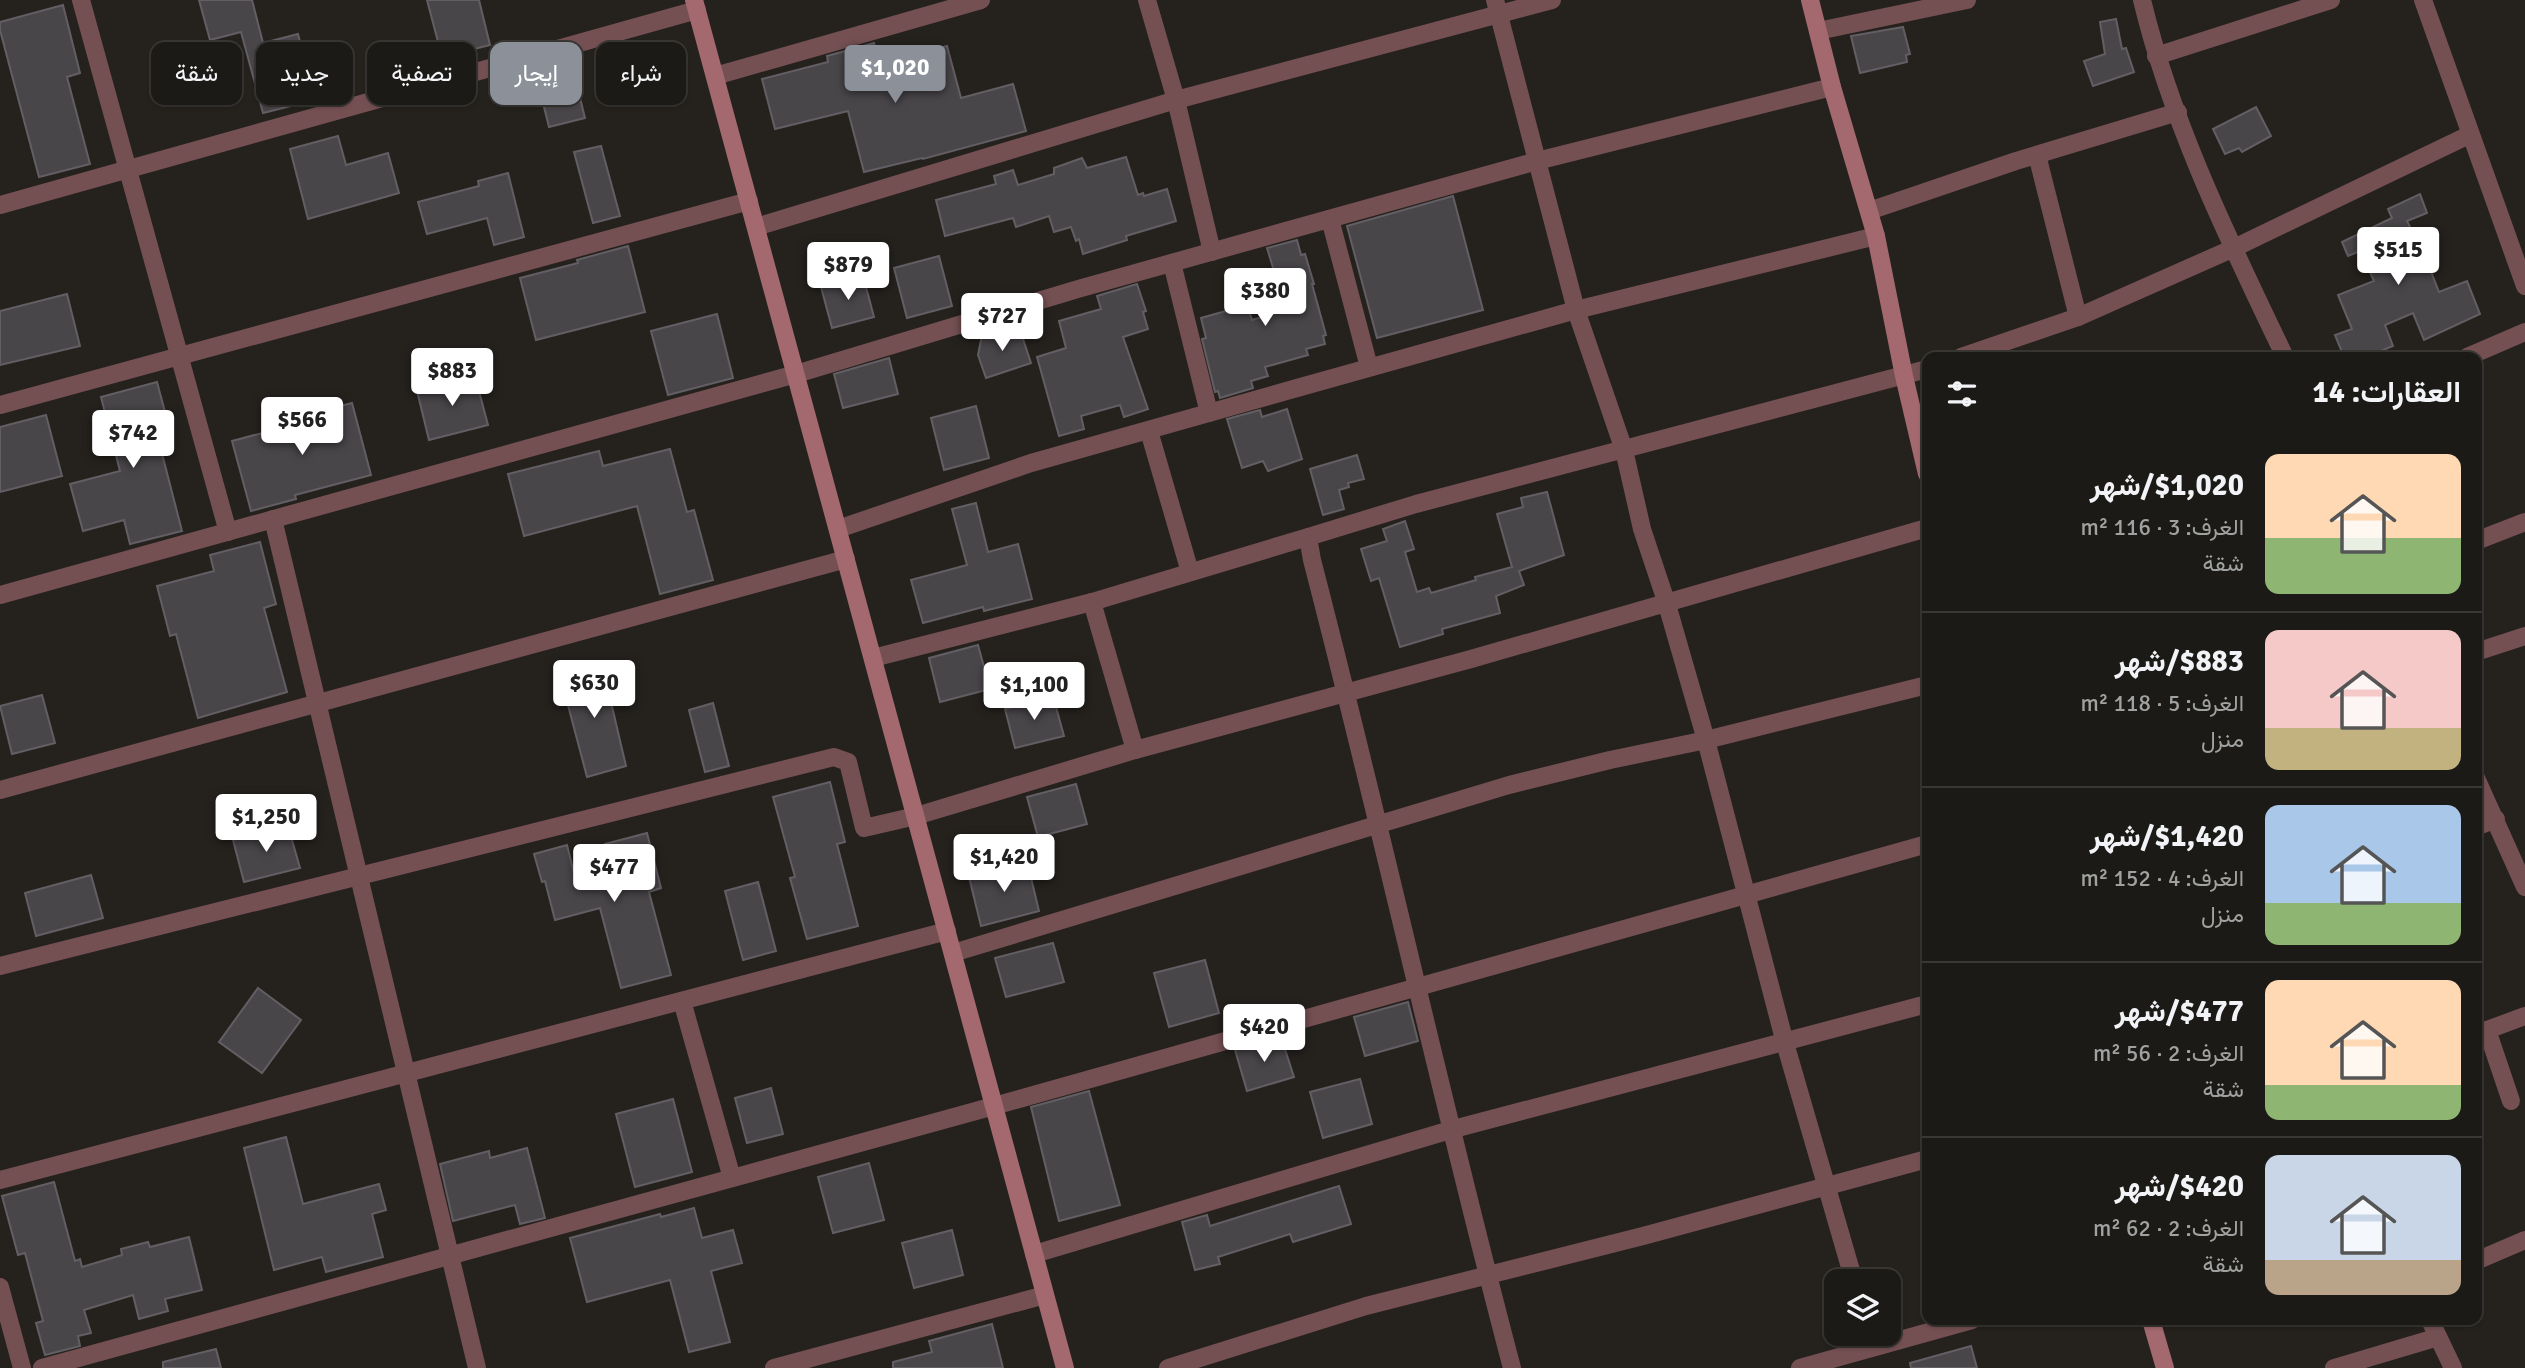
<!DOCTYPE html>
<html lang="ar">
<meta charset="utf-8">
<style>
:root{--surface:#1c1a16;--page:#292723;--text:#f1f3f6;--muted:#a0a1a1;--line:#3a3835;--accent:#8c9099}
body{margin:0;font-family:Signika,Vazirmatn,sans-serif;background:var(--page);color:var(--text);direction:rtl;height:100vh;display:flex;flex-direction:column;font-size:26px;white-space:nowrap}
*{box-sizing:border-box;margin:0}
p{font-size:23px;color:var(--muted)}
.icon{flex:none;width:38px;height:38px;fill:none;stroke:currentColor;stroke-width:2;stroke-linecap:round;stroke-linejoin:round}
.map{position:relative;flex:1;overflow:hidden;direction:ltr}
.sheet{position:absolute;left:1922px;top:352px;width:560px;height:973px;display:flex;flex-direction:column;background:var(--surface);border-radius:14px;box-shadow:0 2px 5px #0004,0 0 0 2px var(--line);direction:rtl}
.sheet>*{flex:none}
.guide{position:absolute;left:21px;top:42px;width:665px;height:63px;direction:rtl;display:flex;gap:14px}
.buttons{position:absolute;left:1824px;top:1269px;display:grid;gap:14px}
.buttons a{display:grid;place-items:center;width:77px;height:77px;border-radius:14px;background:var(--surface);box-shadow:0 2px 5px #0004,0 0 0 2px var(--line);font-size:35px}
.price{position:absolute;translate:-50% -60px;padding:0 16px;border-radius:7px;background:#fff;color:#222;font-size:23px;line-height:46px;filter:drop-shadow(0 2px 4px #0008)}
.price::after{content:'';position:absolute;left:50%;top:42px;width:21px;height:16px;margin-left:-10px;background:inherit;clip-path:polygon(0 0,100% 0,50% 100%)}
.price.current{background:var(--accent);color:#fff}
ul{padding:0;list-style:none}
li{display:flex;align-items:center;gap:21px;height:175px;padding:0 21px}
li+li{border-top:2px solid var(--line)}
li span{display:grid;place-items:center;flex:none;width:196px;height:140px;border-radius:14px;color:#555}
li>.icon{margin-inline-start:auto}
span .icon{width:84px;height:84px;fill:#fffc;stroke-width:1}
li b{font-size:30px}
h2{display:flex;justify-content:space-between;align-items:center;height:84px;padding:0 21px;font-size:30px}
.pill{padding:0 24px;border-radius:14px;background:var(--surface);box-shadow:0 2px 5px #0004,0 0 0 2px var(--line);font-size:24px;line-height:63px}
.pill.current{background:var(--accent);color:#fff}
.map>svg:first-child{display:block}
.building{fill:#49464a;stroke:#625e63;stroke-width:2}
.lines{fill:none;stroke-linecap:round;stroke-linejoin:round}
.street{stroke:#755053;stroke-width:18}
.secondary{stroke:#a3696f;stroke-width:18}
</style>
<div class="map">
<svg width="2525" height="1368" viewBox="0 0 2525 1368">
<rect width="100%" height="100%" fill="#25221e"/>
<g class="building">
<polygon points="199,0 252,0 263,43 298,34 315,100 263,113 241,32 210,40"/>
<polygon points="427,0 479,0 490,45 442,57"/>
<polygon points="63,5 80,73 67,77 90,164 39,177 0,30 0,22"/>
<polygon points="2116,19 2122,49 2126,48 2134,72 2093,86 2084,61 2105,54 2100,22"/>
<polygon points="1903,27 1910,54 1906,55 1907,62 1860,73 1851,36"/>
<polygon points="874,43 879,64 947,46 961,98 1013,84 1026,131 923,159 922,158 864,172 848,111 775,129 762,79 828,62 827,56"/>
<polygon points="579,94 585,118 549,127 543,103"/>
<polygon points="2256,107 2271,136 2242,152 2239,148 2225,154 2213,129"/>
<polygon points="338,136 346,165 388,153 399,193 308,219 290,149"/>
<polygon points="601,146 620,216 593,223 574,152"/>
<polygon points="1126,157 1138,195 1143,193 1144,196 1167,189 1176,221 1126,236 1127,240 1083,254 1079,239 1076,241 1071,227 1054,232 1049,216 1016,227 1013,218 945,236 936,200 996,184 994,176 1013,170 1018,185 1054,174 1054,168 1082,158 1087,168"/>
<polygon points="508,173 524,237 494,245 487,218 427,234 418,202 479,186 478,181"/>
<polygon points="2420,194 2427,213 2407,221 2426,259 2439,292 2467,281 2480,314 2424,340 2413,313 2385,325 2393,346 2366,357 2344,357 2335,335 2352,329 2338,295 2374,281 2360,251 2348,256 2342,242 2392,218 2388,209"/>
<polygon points="1453,196 1483,310 1377,338 1347,226"/>
<polygon points="1297,240 1301,255 1305,254 1314,284 1312,284 1326,335 1323,336 1325,344 1306,349 1308,355 1265,367 1268,376 1251,381 1253,388 1220,398 1218,391 1215,392 1202,339 1206,338 1201,318 1247,305 1252,320 1286,310 1267,248"/>
<polygon points="628,246 645,312 536,340 520,278 578,263 577,260"/>
<polygon points="939,256 952,306 907,318 894,268"/>
<polygon points="863,276 874,317 832,328 821,287"/>
<polygon points="1137,284 1146,311 1143,312 1148,329 1123,337 1148,409 1124,417 1120,405 1081,416 1084,429 1059,436 1037,357 1066,348 1059,321 1101,309 1097,296"/>
<polygon points="67,294 80,346 0,365 0,311"/>
<polygon points="717,314 733,378 668,395 651,331"/>
<polygon points="992,327 994,336 1008,331 1013,336 1021,333 1031,363 986,378 978,355 983,330"/>
<polygon points="889,358 898,394 843,408 834,374"/>
<polygon points="475,376 488,425 429,440 417,391"/>
<polygon points="157,382 172,438 159,442 182,531 130,544 124,520 83,531 70,484 120,471 101,397"/>
<polygon points="352,403 371,475 295,495 296,499 251,511 232,441 300,423 298,417"/>
<polygon points="976,406 989,458 944,470 931,418"/>
<polygon points="1287,409 1302,459 1268,471 1263,461 1242,468 1227,419 1260,410 1262,417"/>
<polygon points="46,415 62,476 0,492 0,427"/>
<polygon points="670,449 687,512 694,510 713,580 660,594 637,506 524,536 508,474 599,451 603,466"/>
<polygon points="1357,455 1364,479 1348,483 1349,487 1339,490 1344,509 1323,515 1310,469"/>
<polygon points="1547,492 1564,555 1519,571 1524,585 1496,596 1500,613 1442,629 1443,634 1400,647 1379,578 1371,581 1361,549 1387,541 1383,529 1405,521 1414,549 1405,552 1417,592 1429,588 1431,593 1476,580 1475,577 1512,567 1497,514 1523,507 1521,498"/>
<polygon points="976,503 988,552 1018,544 1032,599 984,611 983,607 923,623 911,580 967,565 952,509"/>
<polygon points="260,542 276,604 264,608 287,692 198,718 176,634 170,636 157,586 214,571 210,555"/>
<polygon points="978,645 990,689 940,702 929,658"/>
<polygon points="602,664 626,766 587,777 560,675"/>
<polygon points="42,695 55,743 12,754 0,706"/>
<polygon points="1053,696 1064,736 1015,748 1005,709"/>
<polygon points="713,703 729,766 705,772 689,710"/>
<polygon points="830,782 845,842 837,844 858,926 807,939 790,878 795,877 773,797"/>
<polygon points="1076,784 1087,824 1038,837 1027,797"/>
<polygon points="288,826 300,868 244,882 233,840"/>
<polygon points="647,833 661,888 649,892 671,975 621,988 600,908 555,920 545,881 542,882 534,854 567,845 575,877 611,868 605,844"/>
<polygon points="1027,861 1039,911 981,926 969,877"/>
<polygon points="91,875 103,918 36,936 25,893"/>
<polygon points="758,882 776,951 743,960 725,891"/>
<polygon points="1053,943 1064,982 1006,997 995,958"/>
<polygon points="1205,960 1219,1013 1169,1027 1154,973"/>
<polygon points="258,988 301,1020 262,1073 219,1042"/>
<polygon points="1408,1002 1418,1041 1365,1056 1354,1017"/>
<polygon points="1281,1037 1294,1077 1247,1091 1235,1050"/>
<polygon points="1360,1079 1372,1124 1323,1138 1310,1092"/>
<polygon points="771,1088 783,1134 747,1143 735,1098"/>
<polygon points="1089,1091 1120,1205 1059,1221 1031,1107"/>
<polygon points="673,1099 692,1172 635,1187 616,1114"/>
<polygon points="286,1137 303,1204 379,1184 386,1210 372,1214 383,1257 326,1272 322,1257 274,1270 244,1148"/>
<polygon points="527,1148 545,1218 520,1224 515,1205 453,1221 440,1164 489,1151 490,1158"/>
<polygon points="869,1163 884,1220 833,1233 818,1177"/>
<polygon points="54,1182 75,1261 80,1259 82,1267 122,1255 121,1249 148,1242 150,1247 189,1237 202,1290 165,1299 168,1311 139,1319 133,1295 84,1310 91,1333 78,1336 80,1346 45,1355 36,1323 43,1321 25,1253 18,1255 2,1196"/>
<polygon points="1339,1186 1351,1224 1293,1242 1290,1234 1218,1257 1220,1264 1195,1270 1182,1222 1207,1215 1210,1226"/>
<polygon points="694,1208 702,1238 733,1230 742,1263 711,1271 730,1342 689,1352 670,1280 587,1302 570,1238 660,1214 661,1217"/>
<polygon points="952,1230 963,1275 914,1288 902,1243"/>
<polygon points="992,1324 1003,1368 893,1368 893,1362 932,1352 929,1341"/>
<polygon points="1971,1346 1977,1368 1911,1368 1910,1363"/>
<polygon points="216,1349 221,1368 163,1368 163,1362"/>
</g>
<g class="lines">
<g class="street">
<polyline points="81,0 228,532"/>
<polyline points="1147,0 1176,100 1212,252"/>
<polyline points="1495,0 1576,310 1624,450 1642,529 1666,601 1706,740 1785,1043 1854,1281"/>
<path d="M2142 0C2172 125 2230 242 2285 357"/>
<polyline points="2423,0 2525,286"/>
<polyline points="1818,31 1967,0"/>
<polyline points="2156,56 2331,0"/>
<polyline points="715,76 981,0"/>
<polyline points="2037,155 2078,317"/>
<polyline points="0,205 697,10"/>
<polyline points="1869,211 2016,161 2178,112"/>
<polyline points="1330,219 1369,367"/>
<polyline points="756,227 1176,100 1552,0"/>
<polyline points="1172,263 1209,413"/>
<polyline points="1961,357 2078,317 2234,248 2469,135"/>
<polyline points="2467,357 2525,332"/>
<polyline points="0,405 749,201"/>
<polyline points="1149,431 1190,572"/>
<polyline points="273,519 477,1368"/>
<polyline points="838,529 1031,463 1297,388 1576,310 1876,236"/>
<polyline points="1308,537 1416,504 1927,369"/>
<polyline points="2476,541 2525,522"/>
<polyline points="0,595 796,374 1078,289 1537,161 1832,87"/>
<polyline points="1092,602 1135,750"/>
<polyline points="2476,652 2525,636"/>
<path d="M873 658 1092 602 1308 537 1312 560C1382 829 1441 1100 1512 1368"/>
<polyline points="2476,778 2525,887"/>
<polyline points="0,790 846,559"/>
<polyline points="2476,827 2496,819"/>
<polyline points="953,953 1509,785 1610,760 1706,740 1927,685"/>
<polyline points="0,966 834,757 848,762 864,828 916,816 1135,750 1471,659 1927,528"/>
<polyline points="682,1001 732,1178"/>
<polyline points="2487,1030 2511,1101"/>
<polyline points="2479,1033 2525,1016"/>
<polyline points="0,1180 947,931"/>
<polyline points="1034,1254 1450,1130 1927,1004"/>
<polyline points="2476,1261 2525,1240"/>
<polyline points="0,1287 22,1368"/>
<polyline points="2430,1320 2453,1368"/>
<polyline points="42,1368 994,1106 1927,844"/>
<polyline points="774,1368 1045,1295"/>
<polyline points="1168,1368 1366,1306 1643,1236 1927,1159"/>
<polyline points="1800,1368 1972,1320"/>
<polyline points="2334,1368 2438,1337"/>
</g>
<g class="secondary">
<polyline points="694,0 1065,1368"/>
<polyline points="1810,0 1832,87 1876,236 1904,376 1927,474"/>
<polyline points="2151,1320 2165,1368"/>
</g>
</g>
</svg>
<div class="buttons">
<a><svg class="icon" aria-label="layers" viewBox="0 0 24 24"><path d="M12 4l9 5-9 5-9-5zM3 14l9 5 9-5"/></svg></a>
</div>
<b class="price current" style="left:895px;top:105px">$1,020</b>
<b class="price" style="left:2398px;top:287px">$515</b>
<b class="price" style="left:848px;top:302px">$879</b>
<b class="price" style="left:1265px;top:328px">$380</b>
<b class="price" style="left:1002px;top:353px">$727</b>
<b class="price" style="left:452px;top:408px">$883</b>
<b class="price" style="left:302px;top:457px">$566</b>
<b class="price" style="left:133px;top:470px">$742</b>
<b class="price" style="left:594px;top:720px">$630</b>
<b class="price" style="left:1034px;top:722px">$1,100</b>
<b class="price" style="left:266px;top:854px">$1,250</b>
<b class="price" style="left:1004px;top:894px">$1,420</b>
<b class="price" style="left:614px;top:904px">$477</b>
<b class="price" style="left:1264px;top:1064px">$420</b>
<div class="guide">
<a class="pill">شراء</a>
<a class="pill current">إيجار</a>
<a class="pill">تصفية</a>
<a class="pill">جديد</a>
<a class="pill">شقة</a>
</div>
<section class="sheet">
<h2>العقارات: 14<svg class="icon" aria-label="filters" viewBox="0 0 24 24"><path d="M4 7h16M4 17h16"/><circle cx="9" cy="7" r="2"/><circle cx="15" cy="17" r="2"/></svg></h2>
<ul>
<li><span style="background:linear-gradient(#ffd9b3 60%,#8fb573 0)"><svg class="icon" aria-label="home" viewBox="0 0 24 24"><path d="M3 11l9-7 9 7M6 9v11h12V9"/></svg></span><div><b>$1,020/شهر</b><p>الغرف: 3 · 116 m²</p><p>شقة</p></div></li>
<li><span style="background:linear-gradient(#f6c9c9 70%,#c2b280 0)"><svg class="icon" aria-label="home" viewBox="0 0 24 24"><path d="M3 11l9-7 9 7M6 9v11h12V9"/></svg></span><div><b>$883/شهر</b><p>الغرف: 5 · 118 m²</p><p>منزل</p></div></li>
<li><span style="background:linear-gradient(#a9c7e8 70%,#8fb573 0)"><svg class="icon" aria-label="home" viewBox="0 0 24 24"><path d="M3 11l9-7 9 7M6 9v11h12V9"/></svg></span><div><b>$1,420/شهر</b><p>الغرف: 4 · 152 m²</p><p>منزل</p></div></li>
<li><span style="background:linear-gradient(#ffd9b3 75%,#8fb573 0)"><svg class="icon" aria-label="home" viewBox="0 0 24 24"><path d="M3 11l9-7 9 7M6 9v11h12V9"/></svg></span><div><b>$477/شهر</b><p>الغرف: 2 · 56 m²</p><p>شقة</p></div></li>
<li><span style="background:linear-gradient(#c9d6e8 75%,#b9a48a 0)"><svg class="icon" aria-label="home" viewBox="0 0 24 24"><path d="M3 11l9-7 9 7M6 9v11h12V9"/></svg></span><div><b>$420/شهر</b><p>الغرف: 2 · 62 m²</p><p>شقة</p></div></li>
</ul>
</section>
</div>
